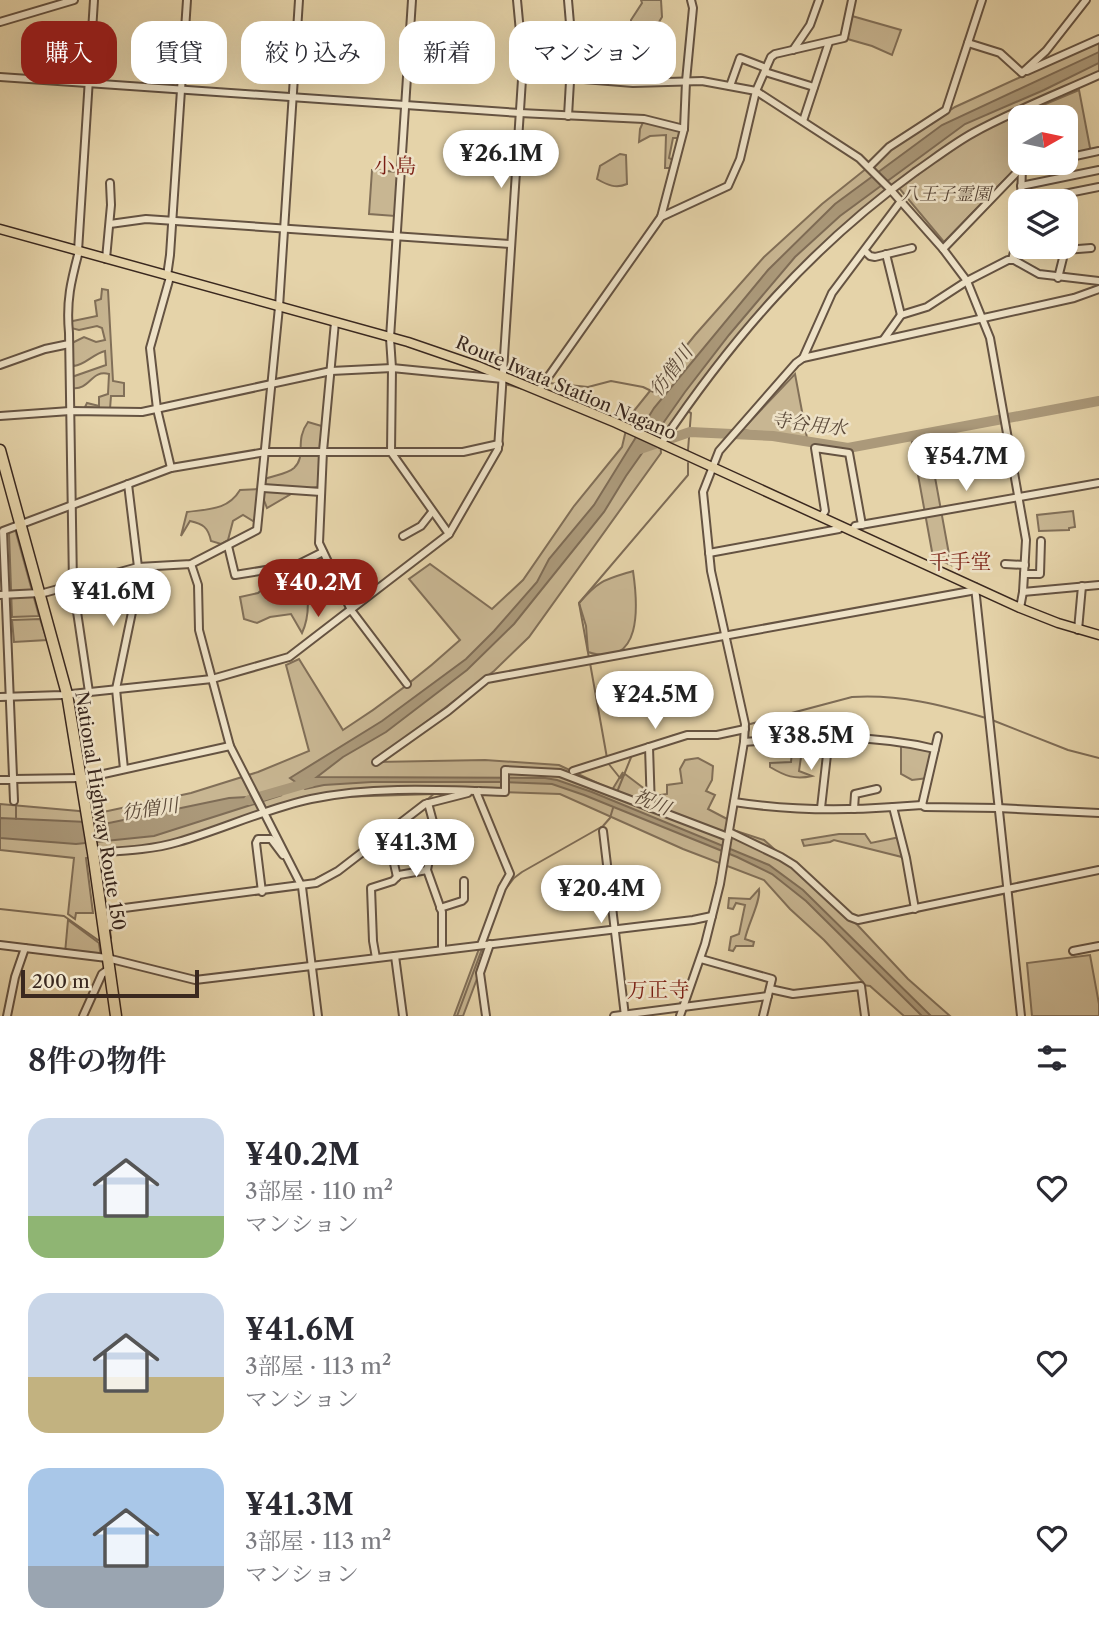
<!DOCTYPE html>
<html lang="ja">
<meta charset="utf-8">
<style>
:root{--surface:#fff;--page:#f7f7f7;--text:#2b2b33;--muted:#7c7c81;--accent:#8f2418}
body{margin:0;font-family:"Libre Caslon Text","Noto Serif JP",serif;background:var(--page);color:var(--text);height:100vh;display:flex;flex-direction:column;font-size:26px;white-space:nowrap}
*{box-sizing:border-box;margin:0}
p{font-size:23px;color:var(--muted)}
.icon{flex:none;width:38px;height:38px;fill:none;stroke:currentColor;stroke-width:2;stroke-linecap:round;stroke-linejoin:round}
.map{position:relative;height:1016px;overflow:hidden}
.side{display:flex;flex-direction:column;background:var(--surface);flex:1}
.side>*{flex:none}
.banner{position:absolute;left:21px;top:21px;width:700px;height:63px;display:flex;gap:14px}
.needle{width:46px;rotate:81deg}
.fabs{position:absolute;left:1008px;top:105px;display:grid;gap:14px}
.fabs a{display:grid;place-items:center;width:70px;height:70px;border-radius:14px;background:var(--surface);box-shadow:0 7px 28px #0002;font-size:35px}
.scale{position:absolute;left:21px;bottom:18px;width:178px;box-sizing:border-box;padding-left:7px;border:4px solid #3a281f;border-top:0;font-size:19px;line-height:24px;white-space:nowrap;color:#3a281f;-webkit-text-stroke:5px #eee2c7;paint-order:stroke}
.price{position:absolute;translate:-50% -60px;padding:0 16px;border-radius:24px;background:#fff;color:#222;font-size:23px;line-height:46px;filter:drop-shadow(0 2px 4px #0008)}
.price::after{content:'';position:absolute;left:50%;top:42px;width:21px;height:16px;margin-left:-10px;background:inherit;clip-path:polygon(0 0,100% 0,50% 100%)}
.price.on{background:var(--accent);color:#fff}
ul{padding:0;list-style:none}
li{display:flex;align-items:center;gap:21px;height:175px;padding:0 28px}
li span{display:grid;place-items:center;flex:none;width:196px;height:140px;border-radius:21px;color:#555}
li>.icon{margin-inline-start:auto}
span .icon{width:84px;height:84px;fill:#fffc;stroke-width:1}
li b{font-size:30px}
h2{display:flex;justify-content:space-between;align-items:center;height:84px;padding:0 28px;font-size:30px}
.chip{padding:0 24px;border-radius:21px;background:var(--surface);box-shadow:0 7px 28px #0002;font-size:24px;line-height:63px}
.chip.on{background:var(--accent);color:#fff}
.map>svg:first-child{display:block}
.green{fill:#c8b692;stroke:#816f58;stroke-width:2}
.water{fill:#ab997a;stroke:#7e6c56;stroke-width:2}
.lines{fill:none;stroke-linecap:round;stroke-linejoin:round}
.stream{stroke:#7e6c56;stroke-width:2}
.river{stroke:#ab997a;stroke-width:10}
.minor-casing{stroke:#655342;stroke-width:10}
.major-casing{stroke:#3a281f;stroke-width:11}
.highway-casing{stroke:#3a281f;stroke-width:13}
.minor{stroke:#eee2c7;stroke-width:6}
.major{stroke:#e5d3a9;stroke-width:8}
.highway{stroke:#e5d3a9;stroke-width:10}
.labels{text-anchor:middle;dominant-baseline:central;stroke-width:5;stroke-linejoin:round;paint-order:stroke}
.park-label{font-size:18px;font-style:italic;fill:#564436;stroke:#eee2c7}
.street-label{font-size:18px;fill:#3a281f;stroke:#eee2c7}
.water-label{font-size:19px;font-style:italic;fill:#5c4a3a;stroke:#eee2c7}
.quarter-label{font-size:21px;fill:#7a1f14;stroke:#eee2c7}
</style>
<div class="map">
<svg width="1099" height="1016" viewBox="0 0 1099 1016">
<rect width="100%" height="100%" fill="#e5d3a9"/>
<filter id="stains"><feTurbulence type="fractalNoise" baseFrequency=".00286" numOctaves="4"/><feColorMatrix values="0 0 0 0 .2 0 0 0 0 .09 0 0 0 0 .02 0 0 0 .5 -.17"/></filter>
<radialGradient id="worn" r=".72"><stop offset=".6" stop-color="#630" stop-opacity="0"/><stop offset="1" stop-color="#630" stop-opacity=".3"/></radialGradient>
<g class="green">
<polygon points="641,0 661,0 662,17 656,27 648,27 638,46 631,47 631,20 642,3"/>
<polygon points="852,16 901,30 892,55 872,46 844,38"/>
<path d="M1099 41V74L988 128 1079 90 1091 153 1066 156V117H1020V163H1026L1020 164 944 242 899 188 957 146 909 175 848 224 716 364 660 438 661 453 529 637 494 671 381 756 377 762 485 760 559 765 612 790 623 772 621 778 625 774 654 796 667 794V785L682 783 680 769 685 760 698 758 713 766 712 780 706 791 715 795 708 809 729 820 730 829 764 840 850 917 908 979 950 1016H904L870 986 862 985 863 982 824 940 790 909 764 880 683 849 560 794 499 792 306 798 157 847 86 858 93 913H76L75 919 68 914 74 858 0 850V804L79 811 94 814 191 793 258 772 309 751 286 665 299 659 343 730C384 704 424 673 460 640L409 579 430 564 492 609 523 580 574 506 622 447 629 417 695 335 764 257 822 204 892 148 955 107Z"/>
<polygon points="644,120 681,130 680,138 673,138 669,158 675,161 672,168 665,168 666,135 650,136 639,142 640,129"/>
<path d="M620 154 626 155 627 184C616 189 607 185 597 179L600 166Z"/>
<polygon points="372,170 399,172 395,216 369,214"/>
<path d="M102 289 108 290 113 381 124 383V396H111L110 409 85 407 87 403 99 406V397L108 394 109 374C91 369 90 391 72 388L69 378 106 365 105 351C93 354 85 365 74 366L71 360 72 343 84 337 96 342 105 340 102 328 97 326 79 330 71 328 68 322 97 316 95 301 101 299Z"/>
<polygon points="795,374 807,438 742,430"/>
<path d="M308 422 325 427 321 478 318 487 298 490 267 508 262 495 263 480C273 475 286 475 294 468 307 456 294 441 308 422Z"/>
<polygon points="928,439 951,565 933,557 912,442"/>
<path d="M260 489 258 524 243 515 233 521 228 540 221 544 211 541C208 527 203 524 190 521L181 536 187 512C209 509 228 510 240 490Z"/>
<polygon points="1073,511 1075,527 1069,528 1069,530 1039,531 1037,515"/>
<polygon points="15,529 39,616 12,617 9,533"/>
<path d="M291 566 304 574C308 593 311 614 302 633L291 614 270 617 257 623 244 619 240 597 258 593Z"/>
<path d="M633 571C638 605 643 670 588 652L586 626 579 603C599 580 604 580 633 571Z"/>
<polygon points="40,619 47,640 14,642 12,620"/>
<path d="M815 741 816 744 802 750 799 771 812 776C795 780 785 776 770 767V763L791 762 792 751 762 752 761 746Z"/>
<polygon points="901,742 935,749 928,778 912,780 901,774"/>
<polygon points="839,834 865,834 871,843 900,837 906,858 834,840 830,842 804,846 802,840"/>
<path d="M759 889C761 901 748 924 745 939L754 942 753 946H736L733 951 729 950 731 937 739 934 745 905 736 903 733 909 728 908 729 898 750 899Z"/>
<polygon points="68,920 99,943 101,957 65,953"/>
<polygon points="490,944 463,1016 454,1016 480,946"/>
<polygon points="1090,955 1099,1004 1099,1016 1032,1016 1027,963"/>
</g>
<g class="water">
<polygon points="1099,52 1099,63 1044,90 965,124 840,216 795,257 729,335 685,392 626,476 604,512 514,624 467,670 386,732 343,757 317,777 545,778 557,780 592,792 769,865 803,890 931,1016 922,1016 806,901 772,874 737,857 584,795 552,784 504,782 372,782 324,785 305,789 290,778 382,721 466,659 494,631 537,582 549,559 594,505 654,408 768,270 835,204 942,125"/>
<polygon points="282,795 154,836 76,844 0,838 0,818 109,823 229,798"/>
</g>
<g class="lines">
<g class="stream">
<polyline points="457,377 500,382"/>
<polyline points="274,380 327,370"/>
<polyline points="257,384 269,381"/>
<polyline points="505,384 523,389"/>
<polyline points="545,386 549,383 588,387 611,381 643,387 664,397"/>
<polyline points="687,411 691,413 688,450"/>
<polyline points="26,519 38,515"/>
<polyline points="589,658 579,603 688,475 688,463"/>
<polyline points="590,663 607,758"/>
<polyline points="992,720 1068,750 1099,758"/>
<path d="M739 727 852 697C899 694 942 705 986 718"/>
<polyline points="661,740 675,735"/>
<polyline points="608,763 620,778"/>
<polyline points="617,792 632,755"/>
<polyline points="428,799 437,791"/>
<polyline points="16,819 16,804"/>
<polyline points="311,881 325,874"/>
<polyline points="504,891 514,878 522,872 603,826 610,818 613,808"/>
<polyline points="0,909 64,916 98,940 103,939"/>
<polyline points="108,938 111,938 110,931 114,928 114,924"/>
<polyline points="457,1016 482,949"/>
</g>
<g class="river">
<polyline points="640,449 690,432 773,436 848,448 1099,401"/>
<polyline points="249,800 311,782"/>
</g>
<g class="minor-casing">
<g id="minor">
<polyline points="412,0 390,338 392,368 391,452 449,534"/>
<polyline points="568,0 572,47 568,116"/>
<polyline points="0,22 74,0"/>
<polyline points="968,43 1000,53 1022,73 1046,51 1086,0"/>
<polyline points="793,50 810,25 819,0"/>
<polyline points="523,64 572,41"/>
<polyline points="1027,71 1099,39"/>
<polyline points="765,72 814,87"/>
<polyline points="522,74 633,83 702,81 756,91 859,158 889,188 943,249 967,281 990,338 1026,540 1023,592 1020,608"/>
<polyline points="0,77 520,113 644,119 684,129"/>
<polyline points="730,86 740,58 766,68"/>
<polyline points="803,121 829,42"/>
<polyline points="1066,158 1099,151"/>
<polyline points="869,167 889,147 946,110 982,0"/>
<polyline points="1021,186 1099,170"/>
<polyline points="1021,201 1022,167"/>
<polyline points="1029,201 1099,187"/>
<polyline points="661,217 684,129 686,81 693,8 691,0"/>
<polyline points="1066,218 1066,217"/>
<polyline points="110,224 146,219 511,244"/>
<polyline points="943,249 1022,167 1043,163"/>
<polyline points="78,251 94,0"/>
<path d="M79 251C71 281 66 301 69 333L73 585 89 692"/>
<polyline points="865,251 870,256 875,257 912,248"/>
<polyline points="886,254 901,315"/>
<polyline points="106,259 111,205 110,183"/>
<polyline points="1012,260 1020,227"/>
<polyline points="167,276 170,255 187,0"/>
<polyline points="170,277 150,348 157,409 171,468"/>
<polyline points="1058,278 1065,250 1091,248"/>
<polyline points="335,322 323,451 319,543 351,610 407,684"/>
<polyline points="884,339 901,315 927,307 967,281 1008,260 1014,260 1039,274 1099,281"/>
<polyline points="803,358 832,293 901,201"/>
<polyline points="0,365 45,349 69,344"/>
<polyline points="539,390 661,217 728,186 740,159 756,91 771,57 775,54 844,38 852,0"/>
<polyline points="0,416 70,411 142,412 331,371 392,368 503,379"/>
<path d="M661 444C733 337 811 247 915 172 934 159 953 144 973 133 1013 111 1057 94 1099 75"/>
<polyline points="263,488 321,492"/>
<polyline points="821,517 825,511 815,448 849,453 862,525"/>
<polyline points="852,531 855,526 1099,483"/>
<polyline points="403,536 421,526 432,512"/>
<polyline points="228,546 235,575 297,565 323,552"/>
<polyline points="709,553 839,529 841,526"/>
<polyline points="191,564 198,585 199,630 230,746 302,887 318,1016"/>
<polyline points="1005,564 1025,565"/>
<polyline points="1024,574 1040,574 1041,541"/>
<polyline points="975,587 1021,1016"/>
<polyline points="1023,592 1099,585"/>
<polyline points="40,594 138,567 191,564 257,530 279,307 299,0"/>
<polyline points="0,595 40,593"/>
<polyline points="1078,630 1082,586"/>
<polyline points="0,697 62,695 212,679 289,657 449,534 498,449 523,64 517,0"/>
<path d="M744 742C812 738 868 733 935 749"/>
<polyline points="649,747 651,808"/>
<polyline points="376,762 448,711 487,679 976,590"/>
<polyline points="124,769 116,689 136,593 138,567 128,484"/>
<polyline points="573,771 687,735 717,735 745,729"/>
<polyline points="13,779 81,778"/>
<polyline points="81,779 230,746"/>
<polyline points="0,780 13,780"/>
<polyline points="479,791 477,794 510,874 502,888 481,945"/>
<polyline points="14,801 3,531 171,468 266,452 463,452 499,444"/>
<path d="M734 802C786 810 841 811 893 807L906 858 915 909"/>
<polyline points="428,803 435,829 427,870 442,912 442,950"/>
<polyline points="922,805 938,736"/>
<polyline points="893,807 922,805 925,807 998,808 1099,813"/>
<polyline points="821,808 829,737"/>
<polyline points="854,809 855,794 877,789"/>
<polyline points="603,831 625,1016"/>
<polyline points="387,832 397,877"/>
<polyline points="729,832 781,857 794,865 850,917 858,920 1099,870"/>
<path d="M93 853C121 851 151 850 178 842 223 829 265 809 311 799 374 786 441 790 505 792V770L560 773 728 837"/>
<polyline points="262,892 256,843 258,839 271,839 283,855"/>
<polyline points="440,908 462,901 464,899 464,881"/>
<polyline points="103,928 111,926 109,910 316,883 338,871 425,804 468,793"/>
<polyline points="0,945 107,958 195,980 693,920 712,916"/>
<polyline points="1073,951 1099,946"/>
<polyline points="395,956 403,1016"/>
<polyline points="376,958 373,941 371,888 393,881 399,875 427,870"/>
<polyline points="701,959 772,979 763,1016"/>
<polyline points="770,989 793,994 861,986 865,1016"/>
<polyline points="7,1016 15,977 25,948"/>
<polyline points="83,1016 102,974 109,969"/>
<polyline points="486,1016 480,973 490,944"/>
<polyline points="614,1016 768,996"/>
<polyline points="680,1016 705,944 720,884 744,742 745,724 711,571 703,492 719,451 796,363 803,358 1074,298 1099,289"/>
</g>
</g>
<g class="major-casing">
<polyline id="major" points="0,229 408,342 478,366 616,423 1020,608 1058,623 1099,635"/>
</g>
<g class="highway-casing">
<polyline id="highway" points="0,450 67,694 93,853 116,1016"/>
</g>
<use href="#minor" class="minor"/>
<use href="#major" class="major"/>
<use href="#highway" class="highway"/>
</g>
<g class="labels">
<g class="park-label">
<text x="946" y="194">八王子霊園</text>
</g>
<g class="street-label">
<text transform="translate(566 388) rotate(23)">Route Iwata Station Nagano</text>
<text transform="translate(100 811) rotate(81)">National Highway Route 150</text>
</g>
<g class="water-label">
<text transform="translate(671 371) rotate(-53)">彷僧川</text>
<text transform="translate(809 424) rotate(7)">寺谷用水</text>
<text transform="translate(652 802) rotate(23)">祝川</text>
<text transform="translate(150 809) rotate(-8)">彷僧川</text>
</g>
<g class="quarter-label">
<text x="395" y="165">小島</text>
<text x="960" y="561">千手堂</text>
<text x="658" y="989">万正寺</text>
</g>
</g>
<rect width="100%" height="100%" filter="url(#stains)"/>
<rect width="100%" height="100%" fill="url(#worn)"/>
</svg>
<div class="fabs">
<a><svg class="needle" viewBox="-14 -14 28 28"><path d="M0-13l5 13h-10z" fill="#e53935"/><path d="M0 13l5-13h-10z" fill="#7c7c81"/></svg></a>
<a><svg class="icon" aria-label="layers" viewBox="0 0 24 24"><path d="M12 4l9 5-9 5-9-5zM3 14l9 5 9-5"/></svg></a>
</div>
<div class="scale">200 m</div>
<b class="price" style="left:501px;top:190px">¥26.1M</b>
<b class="price" style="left:966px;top:493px">¥54.7M</b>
<b class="price on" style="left:318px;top:619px">¥40.2M</b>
<b class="price" style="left:113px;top:628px">¥41.6M</b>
<b class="price" style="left:655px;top:731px">¥24.5M</b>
<b class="price" style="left:811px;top:772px">¥38.5M</b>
<b class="price" style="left:416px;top:879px">¥41.3M</b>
<b class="price" style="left:601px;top:925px">¥20.4M</b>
<div class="banner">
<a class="chip on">購入</a>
<a class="chip">賃貸</a>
<a class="chip">絞り込み</a>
<a class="chip">新着</a>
<a class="chip">マンション</a>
</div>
</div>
<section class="side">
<h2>8件の物件<svg class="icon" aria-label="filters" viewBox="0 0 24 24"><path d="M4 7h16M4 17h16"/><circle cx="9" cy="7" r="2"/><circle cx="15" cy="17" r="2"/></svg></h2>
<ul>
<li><span style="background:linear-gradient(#c9d6e8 70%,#8fb573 0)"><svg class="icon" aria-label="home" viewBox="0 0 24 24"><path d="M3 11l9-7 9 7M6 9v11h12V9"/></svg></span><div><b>¥40.2M</b><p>3部屋 · 110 m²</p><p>マンション</p></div><svg class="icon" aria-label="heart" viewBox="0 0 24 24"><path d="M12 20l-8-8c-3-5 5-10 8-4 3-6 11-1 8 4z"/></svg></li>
<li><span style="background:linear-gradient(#c9d6e8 60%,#c2b280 0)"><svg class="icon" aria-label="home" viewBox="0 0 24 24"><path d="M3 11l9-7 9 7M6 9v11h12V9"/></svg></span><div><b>¥41.6M</b><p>3部屋 · 113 m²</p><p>マンション</p></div><svg class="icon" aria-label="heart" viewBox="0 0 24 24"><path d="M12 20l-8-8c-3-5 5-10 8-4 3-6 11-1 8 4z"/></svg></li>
<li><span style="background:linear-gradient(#a9c7e8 70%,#9aa5b1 0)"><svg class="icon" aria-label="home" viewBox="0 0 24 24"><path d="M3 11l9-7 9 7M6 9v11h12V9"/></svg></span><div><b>¥41.3M</b><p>3部屋 · 113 m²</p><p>マンション</p></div><svg class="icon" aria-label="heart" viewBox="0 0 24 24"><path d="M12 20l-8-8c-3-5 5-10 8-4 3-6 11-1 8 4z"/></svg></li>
</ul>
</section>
